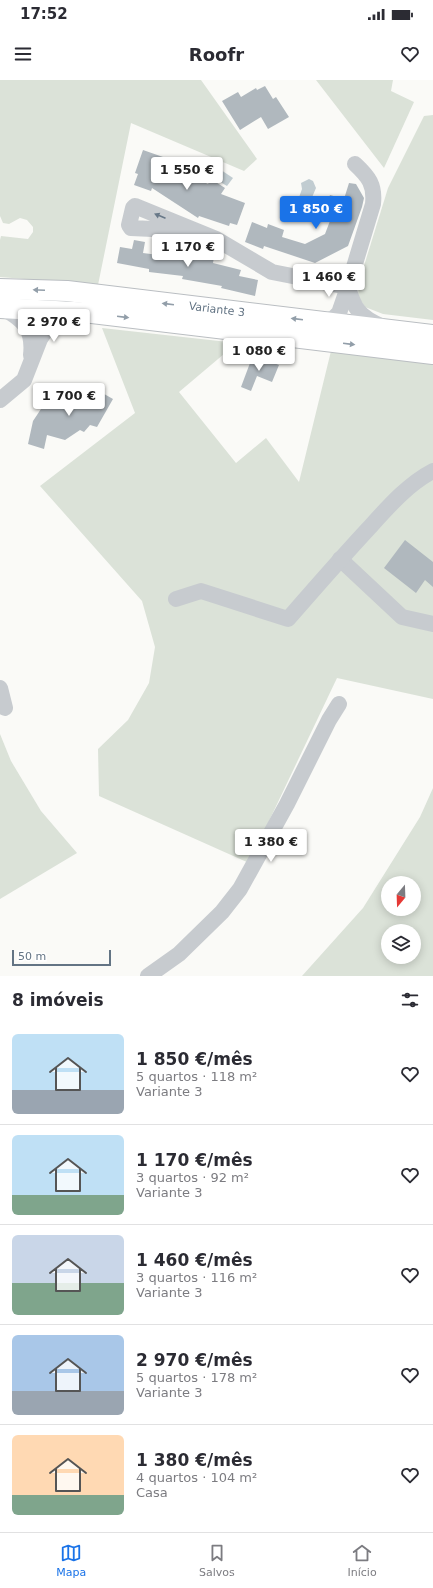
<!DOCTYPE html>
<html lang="pt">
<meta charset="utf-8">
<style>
:root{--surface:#fff;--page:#f2f2f3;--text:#2b2b33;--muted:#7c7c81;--line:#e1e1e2;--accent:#1a73e8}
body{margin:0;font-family:"DejaVu Sans",sans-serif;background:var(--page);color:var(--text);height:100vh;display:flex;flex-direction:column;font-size:15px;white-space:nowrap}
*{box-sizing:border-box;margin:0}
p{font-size:13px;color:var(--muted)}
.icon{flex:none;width:22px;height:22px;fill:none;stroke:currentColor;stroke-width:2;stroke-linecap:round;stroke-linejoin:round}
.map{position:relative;height:896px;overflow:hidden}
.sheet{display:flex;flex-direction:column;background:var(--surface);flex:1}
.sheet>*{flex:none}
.needle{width:26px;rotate:199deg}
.buttons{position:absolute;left:381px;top:796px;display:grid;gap:8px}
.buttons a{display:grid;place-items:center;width:40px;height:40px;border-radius:50%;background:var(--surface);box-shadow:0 2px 10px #0003;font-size:20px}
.scale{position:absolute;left:12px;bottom:10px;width:99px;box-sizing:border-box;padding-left:4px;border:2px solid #637484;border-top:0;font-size:11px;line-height:14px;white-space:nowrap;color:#637484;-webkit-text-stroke:3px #fff;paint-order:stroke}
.price{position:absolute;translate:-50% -34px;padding:0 9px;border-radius:4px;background:#fff;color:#222;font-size:13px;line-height:26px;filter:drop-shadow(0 1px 2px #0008)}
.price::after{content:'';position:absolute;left:50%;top:24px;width:12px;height:9px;margin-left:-6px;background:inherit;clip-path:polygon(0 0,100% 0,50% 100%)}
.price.active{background:var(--accent);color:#fff}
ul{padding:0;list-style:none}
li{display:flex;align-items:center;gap:12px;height:100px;padding:0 12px}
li+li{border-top:1px solid var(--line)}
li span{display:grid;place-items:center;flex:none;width:112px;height:80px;border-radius:6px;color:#555}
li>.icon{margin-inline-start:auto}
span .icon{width:48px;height:48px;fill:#fffc;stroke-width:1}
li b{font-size:17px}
h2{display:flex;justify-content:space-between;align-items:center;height:48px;padding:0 12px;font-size:17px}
.status{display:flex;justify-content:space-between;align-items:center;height:28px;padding:0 20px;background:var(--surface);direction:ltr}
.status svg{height:11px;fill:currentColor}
header{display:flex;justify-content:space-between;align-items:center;height:52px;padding:0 12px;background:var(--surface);font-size:18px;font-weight:600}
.menu{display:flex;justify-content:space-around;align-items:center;height:56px;border-top:1px solid var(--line);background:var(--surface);font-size:11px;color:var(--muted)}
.menu a{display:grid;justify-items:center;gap:2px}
.menu .active{color:var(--accent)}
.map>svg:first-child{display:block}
.green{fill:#dbe2d8;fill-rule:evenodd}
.water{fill:#c1ccd1}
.building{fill:#b0b8be}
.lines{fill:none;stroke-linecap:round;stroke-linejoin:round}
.major-casing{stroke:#babec2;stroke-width:22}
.minor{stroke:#c7cbcf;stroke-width:16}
.major{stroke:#fff;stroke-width:20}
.oneway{fill:#687888}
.oneway2{fill:#929ea9}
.labels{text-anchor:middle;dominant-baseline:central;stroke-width:4;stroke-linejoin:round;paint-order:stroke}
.street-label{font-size:11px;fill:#637484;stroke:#fff}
</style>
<div class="status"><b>17:52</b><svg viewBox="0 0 49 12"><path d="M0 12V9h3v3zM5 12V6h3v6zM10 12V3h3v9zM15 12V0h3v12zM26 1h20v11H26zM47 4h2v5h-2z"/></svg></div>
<header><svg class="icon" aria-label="menu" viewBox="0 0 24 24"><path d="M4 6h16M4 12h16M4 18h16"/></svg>Roofr<svg class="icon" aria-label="heart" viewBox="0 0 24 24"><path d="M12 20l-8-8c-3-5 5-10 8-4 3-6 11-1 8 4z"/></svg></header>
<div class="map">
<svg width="433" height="896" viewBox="0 0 433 896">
<rect width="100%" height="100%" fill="#fafaf7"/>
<g class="green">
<polygon points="0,0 201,0 257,79 244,91 131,43 98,205 0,197 0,160 1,156 28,159 33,152 33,147 27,140 20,138 9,144 3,143 0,136"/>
<polygon points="316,0 393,0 391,11 414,22 384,88"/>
<polygon points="433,35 433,240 383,234 365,227 358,216 359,202 388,108 424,36"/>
<polygon points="102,248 237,263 179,312 236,383 266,358 299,402 331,271 433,282 433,619 337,598 249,783 99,716 98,669 128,640 149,603 155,567 142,521 40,406 135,333"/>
<polygon points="0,654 11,681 41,731 77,773 0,819"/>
<path d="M433 708V896H302L363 828 420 737ZM388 803H414V829H388ZM388 851H414V877H388Z"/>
</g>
<g class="water">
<polygon points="218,88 233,98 227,106 212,97"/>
<polygon points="309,99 313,101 316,108 307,129 300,127 297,123 302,109 301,103"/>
</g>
<g class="building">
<polygon points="265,6 273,19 276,17 289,37 268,49 261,37 240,50 222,21 238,12 241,17 256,8 257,10"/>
<polygon points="143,70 163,77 163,79 198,102 200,100 208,104 211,99 225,108 221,114 245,123 237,145 230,143 229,146 199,136 198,138 152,108 151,111 134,105 138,94 135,93"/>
<polygon points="349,103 356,104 364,118 362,127 348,166 315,183 264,166 263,169 245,162 252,142 267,148 268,144 284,150 282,157 305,164 325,154 333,133 324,129 330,115 344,119"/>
<polygon points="134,160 145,162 143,173 166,176 167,167 179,169 178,176 199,180 200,174 214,177 213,183 241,190 239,196 258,200 255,216 221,208 222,206 182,199 183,196 149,192 149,189 117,183 120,167 132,169"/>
<polygon points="253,275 279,285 272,302 257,296 251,311 241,307"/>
<polygon points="90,306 113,319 97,347 90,345 84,352 80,350 65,360 47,355 44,369 28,364 33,341 45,323 71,319"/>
<polygon points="405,460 433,482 433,507 425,500 416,513 384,488"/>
</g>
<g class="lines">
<g class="major-casing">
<g id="major">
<path id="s1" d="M0 209 67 211 433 255"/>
<polyline points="0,228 92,233 433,274"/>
</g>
</g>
<g class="minor">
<polyline points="196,151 131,148 129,145 133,128 135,126 216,159 272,192 348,207"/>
<path d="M348 207C354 229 360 237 381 246"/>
<path d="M2 228C23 239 34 249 31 275"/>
<path d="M322 242 334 238 339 233 348 207 373 124C375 105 369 97 355 84"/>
<polyline points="0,320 24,300 40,259 46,250 62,238 75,233"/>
<polyline points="340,479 402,537 433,544"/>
<path d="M176 519 201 511 288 539C315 508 342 477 369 448 388 427 408 404 433 391"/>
<polyline points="0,608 5,628"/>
<polyline points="148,896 179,874 222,832 240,809 287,724 329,640 339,624"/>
</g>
<use href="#major" class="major"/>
</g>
<defs><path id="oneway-solid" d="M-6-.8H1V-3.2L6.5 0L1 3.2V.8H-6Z"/></defs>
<use class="oneway" href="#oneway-solid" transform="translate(160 136) rotate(-157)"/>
<g class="oneway2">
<use href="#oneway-solid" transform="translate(39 210) rotate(-178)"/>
<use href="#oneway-solid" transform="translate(168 224) rotate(-173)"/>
<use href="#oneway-solid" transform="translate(123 237) rotate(7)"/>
<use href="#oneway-solid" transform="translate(297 239) rotate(-173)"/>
<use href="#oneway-solid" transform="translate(349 264) rotate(7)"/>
</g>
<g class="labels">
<g class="street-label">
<text stroke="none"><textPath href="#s1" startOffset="218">Variante 3</textPath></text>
</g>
</g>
</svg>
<div class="buttons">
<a><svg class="needle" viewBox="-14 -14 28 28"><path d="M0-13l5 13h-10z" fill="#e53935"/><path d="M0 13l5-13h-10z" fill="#7c7c81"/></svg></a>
<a><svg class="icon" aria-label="layers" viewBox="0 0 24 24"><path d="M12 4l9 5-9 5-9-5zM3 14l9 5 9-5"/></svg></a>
</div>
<div class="scale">50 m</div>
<b class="price" style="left:187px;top:111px">1 550 €</b>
<b class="price active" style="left:316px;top:150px">1 850 €</b>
<b class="price" style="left:188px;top:188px">1 170 €</b>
<b class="price" style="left:329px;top:218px">1 460 €</b>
<b class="price" style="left:54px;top:263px">2 970 €</b>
<b class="price" style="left:259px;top:292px">1 080 €</b>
<b class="price" style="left:69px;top:337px">1 700 €</b>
<b class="price" style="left:271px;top:783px">1 380 €</b>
</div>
<section class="sheet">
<h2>8 imóveis<svg class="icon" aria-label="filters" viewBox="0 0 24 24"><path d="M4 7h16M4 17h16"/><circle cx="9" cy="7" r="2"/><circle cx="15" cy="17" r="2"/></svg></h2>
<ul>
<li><span style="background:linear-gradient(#bfe0f5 70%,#9aa5b1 0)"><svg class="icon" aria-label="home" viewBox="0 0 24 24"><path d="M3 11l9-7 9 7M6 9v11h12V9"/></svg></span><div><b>1 850 €/mês</b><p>5 quartos · 118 m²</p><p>Variante 3</p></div><svg class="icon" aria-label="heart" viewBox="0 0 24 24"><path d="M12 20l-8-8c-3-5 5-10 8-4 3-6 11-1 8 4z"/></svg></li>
<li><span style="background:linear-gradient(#bfe0f5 75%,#7fa58c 0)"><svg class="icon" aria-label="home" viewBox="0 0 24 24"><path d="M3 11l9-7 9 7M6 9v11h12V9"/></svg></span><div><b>1 170 €/mês</b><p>3 quartos · 92 m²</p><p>Variante 3</p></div><svg class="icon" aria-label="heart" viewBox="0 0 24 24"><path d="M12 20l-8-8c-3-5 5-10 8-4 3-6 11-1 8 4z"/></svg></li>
<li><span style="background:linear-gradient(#c9d6e8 60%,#7fa58c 0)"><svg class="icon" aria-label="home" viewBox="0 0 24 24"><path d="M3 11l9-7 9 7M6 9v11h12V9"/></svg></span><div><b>1 460 €/mês</b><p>3 quartos · 116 m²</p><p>Variante 3</p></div><svg class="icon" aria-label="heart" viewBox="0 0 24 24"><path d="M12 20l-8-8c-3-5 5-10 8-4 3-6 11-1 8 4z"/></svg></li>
<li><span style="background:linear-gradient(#a9c7e8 70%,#9aa5b1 0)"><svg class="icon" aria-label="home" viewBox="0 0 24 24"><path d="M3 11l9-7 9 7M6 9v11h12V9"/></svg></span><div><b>2 970 €/mês</b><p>5 quartos · 178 m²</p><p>Variante 3</p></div><svg class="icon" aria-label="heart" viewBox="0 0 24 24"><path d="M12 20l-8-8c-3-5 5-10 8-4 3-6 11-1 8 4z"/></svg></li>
<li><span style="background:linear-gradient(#ffd9b3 75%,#7fa58c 0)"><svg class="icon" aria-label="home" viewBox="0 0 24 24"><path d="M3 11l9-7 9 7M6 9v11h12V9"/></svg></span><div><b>1 380 €/mês</b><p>4 quartos · 104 m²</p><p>Casa</p></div><svg class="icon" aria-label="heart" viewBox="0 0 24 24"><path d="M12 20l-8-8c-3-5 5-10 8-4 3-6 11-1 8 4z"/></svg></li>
</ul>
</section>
<nav class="menu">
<a class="active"><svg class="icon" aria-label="map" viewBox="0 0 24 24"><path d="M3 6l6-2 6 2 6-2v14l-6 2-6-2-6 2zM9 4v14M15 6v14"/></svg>Mapa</a>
<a><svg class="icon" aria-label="saved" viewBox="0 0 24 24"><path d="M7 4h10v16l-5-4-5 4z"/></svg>Salvos</a>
<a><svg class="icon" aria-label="home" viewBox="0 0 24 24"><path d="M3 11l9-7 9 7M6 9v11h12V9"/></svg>Início</a>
</nav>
